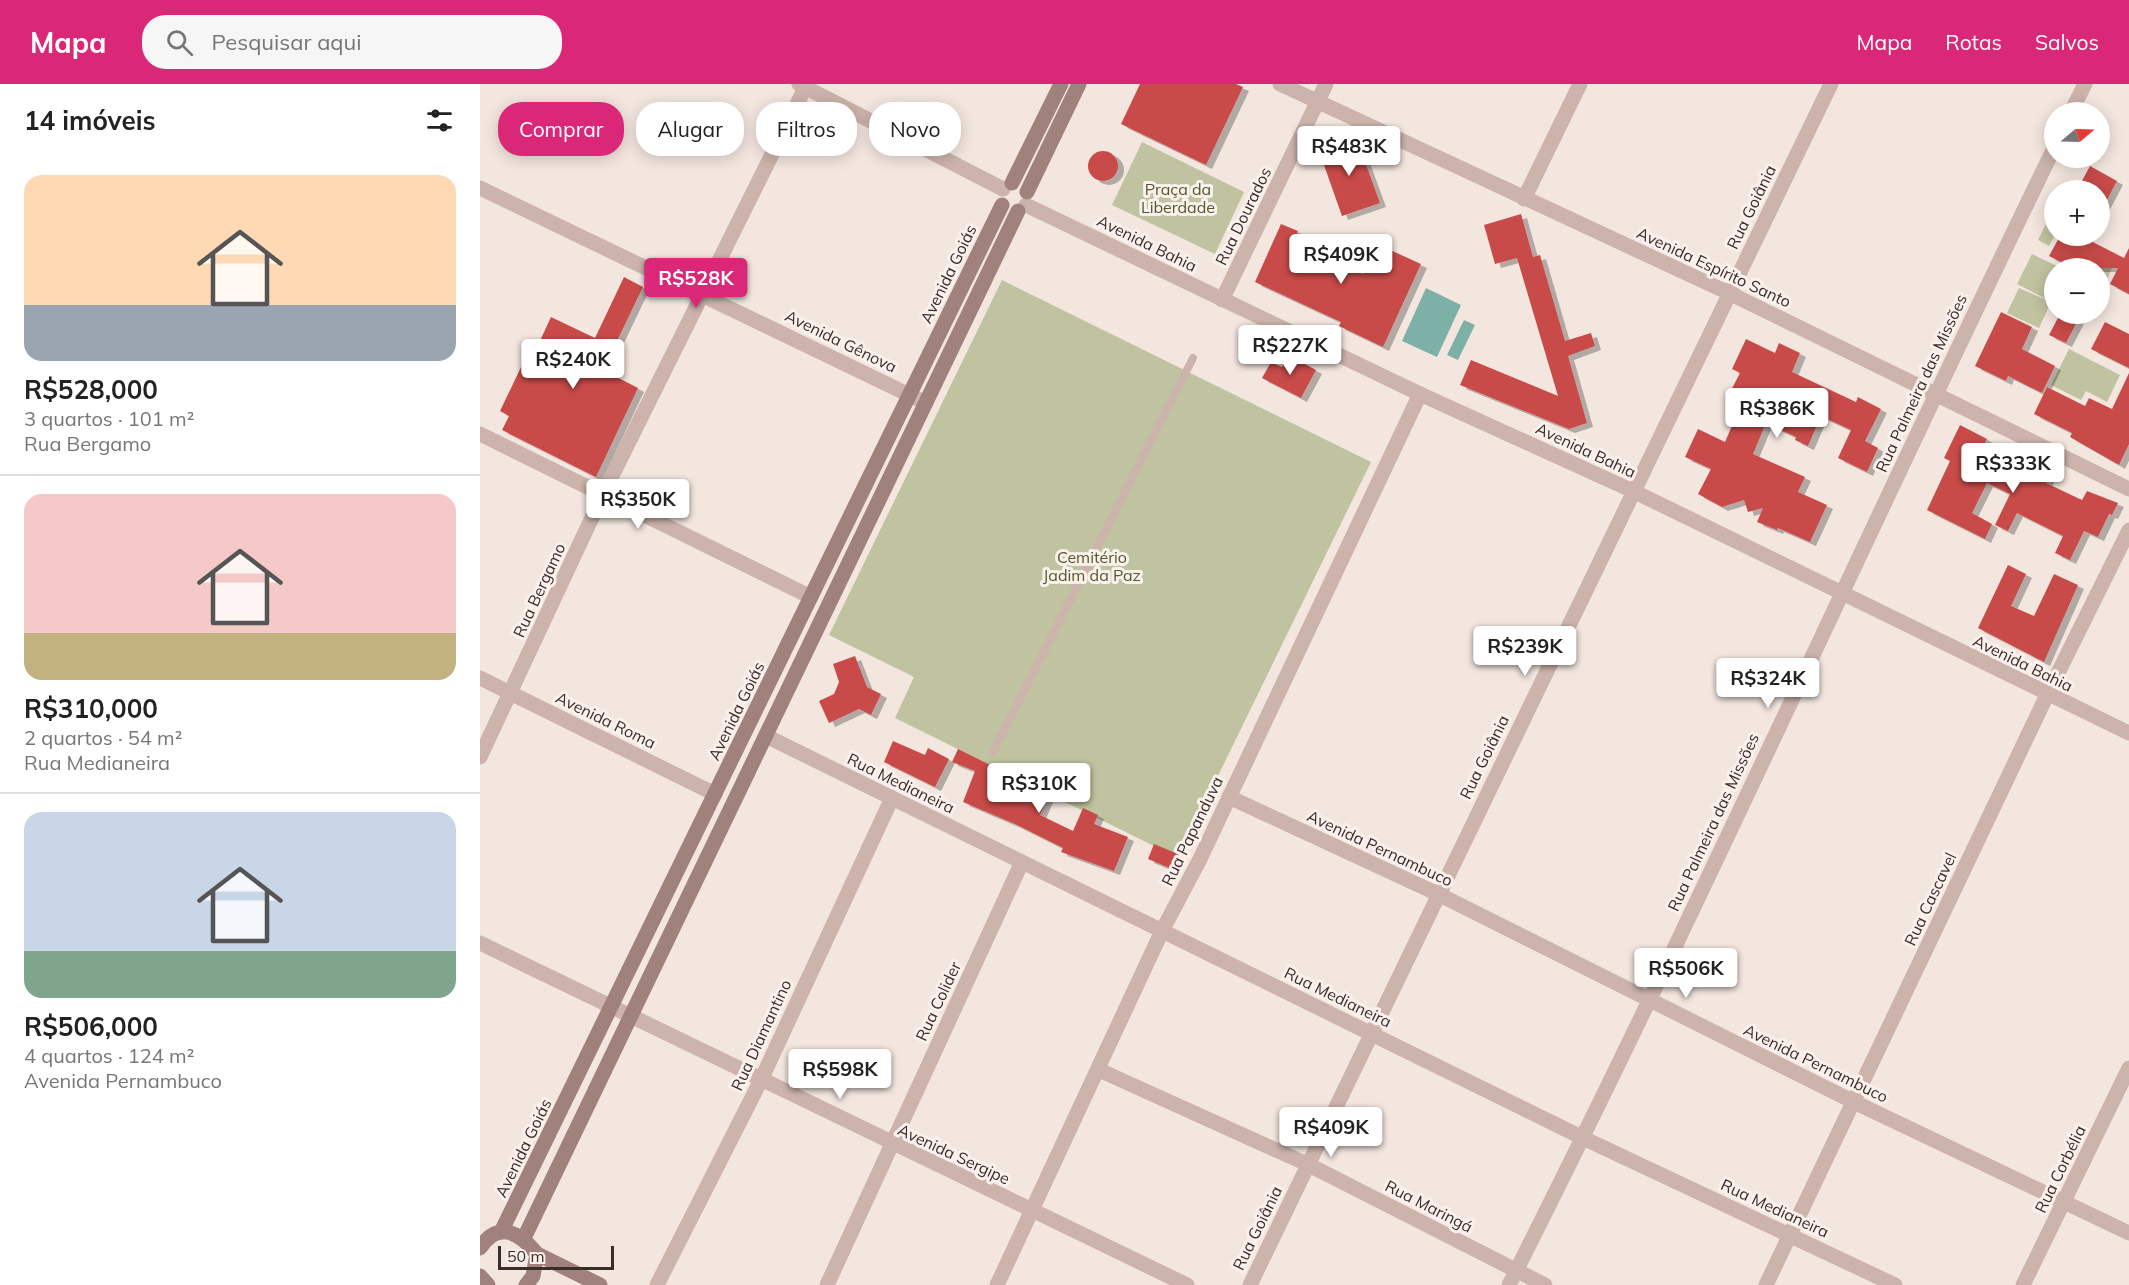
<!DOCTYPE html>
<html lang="pt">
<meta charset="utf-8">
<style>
:root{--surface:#fff;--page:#f6f6f6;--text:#222;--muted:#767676;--line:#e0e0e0;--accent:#db2777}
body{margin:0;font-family:Mulish,sans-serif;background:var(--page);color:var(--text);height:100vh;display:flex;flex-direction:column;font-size:22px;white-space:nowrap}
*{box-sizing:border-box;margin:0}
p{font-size:20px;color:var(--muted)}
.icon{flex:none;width:33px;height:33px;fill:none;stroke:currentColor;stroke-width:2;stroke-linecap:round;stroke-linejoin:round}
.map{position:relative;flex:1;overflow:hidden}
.side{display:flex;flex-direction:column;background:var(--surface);width:480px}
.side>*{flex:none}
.hud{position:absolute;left:18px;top:18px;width:570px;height:54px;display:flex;gap:12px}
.needle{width:39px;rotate:71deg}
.controls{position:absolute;left:1564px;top:18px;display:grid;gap:12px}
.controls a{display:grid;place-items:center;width:66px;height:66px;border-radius:50%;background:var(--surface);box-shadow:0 3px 15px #0003;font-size:30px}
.scale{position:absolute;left:18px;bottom:15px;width:116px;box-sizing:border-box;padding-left:6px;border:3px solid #3a2c2a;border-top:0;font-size:16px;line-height:21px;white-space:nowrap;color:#3a2c2a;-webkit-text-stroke:4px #fbf1ec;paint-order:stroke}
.price{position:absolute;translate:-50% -51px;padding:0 14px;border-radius:6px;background:#fff;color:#222;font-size:20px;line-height:39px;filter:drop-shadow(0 2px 3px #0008)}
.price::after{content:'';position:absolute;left:50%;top:36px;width:18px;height:14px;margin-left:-9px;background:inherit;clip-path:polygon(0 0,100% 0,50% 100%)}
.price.current{background:var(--accent);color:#fff}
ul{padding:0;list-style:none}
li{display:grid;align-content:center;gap:12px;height:318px;padding:0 24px}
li+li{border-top:2px solid var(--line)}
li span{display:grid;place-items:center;height:186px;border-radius:18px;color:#555}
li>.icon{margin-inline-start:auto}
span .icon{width:108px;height:108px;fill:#fffc;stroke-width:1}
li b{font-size:26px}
h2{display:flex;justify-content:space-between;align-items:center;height:72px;padding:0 24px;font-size:26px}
.tag{padding:0 21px;border-radius:24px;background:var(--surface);box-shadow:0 3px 15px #0003;font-size:21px;line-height:54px}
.tag.current{background:var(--accent);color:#fff}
header{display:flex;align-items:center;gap:36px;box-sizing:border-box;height:84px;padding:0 30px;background:var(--accent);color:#fff}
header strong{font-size:28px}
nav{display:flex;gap:33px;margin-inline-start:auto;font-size:21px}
.search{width:420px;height:54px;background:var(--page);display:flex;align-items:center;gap:15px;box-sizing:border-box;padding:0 21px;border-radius:24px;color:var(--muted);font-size:22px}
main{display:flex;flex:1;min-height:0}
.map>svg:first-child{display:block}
.green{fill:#bfc39f}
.water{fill:#7db1a8}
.building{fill:#c84c49;filter:url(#shadow)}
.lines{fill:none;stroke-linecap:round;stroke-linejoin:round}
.service{stroke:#ccb3ab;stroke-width:8}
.minor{stroke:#ccb3ab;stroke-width:15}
.tertiary{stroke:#ccb3ab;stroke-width:15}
.secondary{stroke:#a0817c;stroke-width:15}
.labels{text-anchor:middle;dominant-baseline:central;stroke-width:6;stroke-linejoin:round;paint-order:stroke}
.park-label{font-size:16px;fill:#52592d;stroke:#fbf1ec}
.street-label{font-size:16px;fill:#3a2c2a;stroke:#fbf1ec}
</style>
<header>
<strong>Mapa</strong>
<div class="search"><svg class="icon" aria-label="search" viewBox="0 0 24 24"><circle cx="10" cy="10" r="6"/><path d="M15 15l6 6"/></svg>Pesquisar aqui</div>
<nav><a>Mapa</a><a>Rotas</a><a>Salvos</a></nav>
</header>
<main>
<section class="side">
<h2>14 imóveis<svg class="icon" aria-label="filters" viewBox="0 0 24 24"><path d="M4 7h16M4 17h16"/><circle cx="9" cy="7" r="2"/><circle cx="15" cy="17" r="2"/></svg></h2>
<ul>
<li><span style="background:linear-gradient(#ffd9b3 70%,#9aa5b1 0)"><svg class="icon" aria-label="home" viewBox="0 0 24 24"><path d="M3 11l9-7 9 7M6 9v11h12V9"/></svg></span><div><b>R$528,000</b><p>3 quartos · 101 m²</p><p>Rua Bergamo</p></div></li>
<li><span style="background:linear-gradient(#f6c9c9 75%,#c2b280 0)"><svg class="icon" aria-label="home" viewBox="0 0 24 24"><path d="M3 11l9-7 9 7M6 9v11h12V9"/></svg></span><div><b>R$310,000</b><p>2 quartos · 54 m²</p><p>Rua Medianeira</p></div></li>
<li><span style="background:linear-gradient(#c9d6e8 75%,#7fa58c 0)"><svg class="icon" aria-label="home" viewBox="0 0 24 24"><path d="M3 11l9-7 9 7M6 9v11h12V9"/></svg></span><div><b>R$506,000</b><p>4 quartos · 124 m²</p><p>Avenida Pernambuco</p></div></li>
</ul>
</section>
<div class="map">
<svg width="1649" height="1201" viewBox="0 0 1649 1201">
<defs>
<filter id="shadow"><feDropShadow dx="6" dy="4" stdDeviation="0" flood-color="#0004"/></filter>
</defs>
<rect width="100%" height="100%" fill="#f3e6df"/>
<g class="green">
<polygon points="662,58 764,108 735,170 632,121"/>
<polygon points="1568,136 1575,140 1575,151 1569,162 1558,156"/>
<polygon points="1625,168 1637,174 1624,201 1629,204 1621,220 1620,184 1617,184"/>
<polygon points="1552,170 1581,184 1575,184 1575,201 1568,216 1537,200"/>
<polygon points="522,196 891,378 698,774 415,634 434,593 349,551"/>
<polygon points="1539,204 1571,218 1559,244 1527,229"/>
<polygon points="1589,265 1640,291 1627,318 1606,307 1601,316 1571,301"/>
</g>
<g class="water">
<polygon points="946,204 981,221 957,273 922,257"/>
<polygon points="984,236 995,241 978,276 967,271"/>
</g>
<g class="building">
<polygon points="660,0 756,0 763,3 726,81 641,40"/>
<polygon points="876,53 900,119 862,132 839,67"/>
<circle cx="623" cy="82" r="15"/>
<polygon points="1610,82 1637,97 1620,129 1620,106 1597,106"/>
<polygon points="1041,130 1053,173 1060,171 1085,257 1111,249 1115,262 1088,272 1107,339 1089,345 980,301 991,276 1078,312 1037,174 1015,180 1004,141"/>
<polygon points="801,140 818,147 813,157 883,190 897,160 941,180 903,263 859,242 861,238 775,198"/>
<polygon points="1580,152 1601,152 1644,174 1649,164 1649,210 1630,200 1638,184 1583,184 1585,180 1569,172"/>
<polygon points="144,193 163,203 123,286 158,304 116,393 22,346 29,332 20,327 54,256 59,259 71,233 115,254"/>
<polygon points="1521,228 1552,243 1542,265 1575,282 1562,309 1528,292 1526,297 1495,282"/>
<polygon points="1580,230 1601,230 1586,259 1569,251"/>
<polygon points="1625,238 1649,250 1649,284 1611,265"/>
<polygon points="1266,255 1295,269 1299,259 1320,269 1312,288 1376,318 1378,313 1401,325 1385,357 1398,364 1387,388 1358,374 1371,346 1341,332 1328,362 1315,356 1316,353 1286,339 1273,370 1325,393 1318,408 1347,421 1330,458 1298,444 1297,446 1277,438 1283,424 1268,428 1264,416 1242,423 1218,410 1231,385 1205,373 1218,345 1245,358 1260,323 1246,316 1260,289 1252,285"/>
<polygon points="808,271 836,286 821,314 782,294 791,278 802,283"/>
<polygon points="1649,289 1649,360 1639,381 1590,353 1592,349 1554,330 1567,303 1605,322 1609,314 1632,325"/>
<polygon points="1480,341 1507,355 1504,360 1570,390 1566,399 1602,416 1607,407 1638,419 1632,431 1629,430 1618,453 1604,447 1590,476 1575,469 1583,452 1537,429 1528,447 1515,441 1530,410 1507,399 1492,429 1512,440 1505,455 1447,426 1470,377 1464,374"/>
<polygon points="1528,481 1546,490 1531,522 1554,532 1574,490 1598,501 1564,578 1498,544"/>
<polygon points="375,572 387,603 401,610 391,631 379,625 349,639 339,617 354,610 359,598 353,580"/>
<polygon points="413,657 445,671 448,664 469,675 455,703 404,678"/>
<polygon points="478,665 569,710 560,731 593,747 603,724 618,731 614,740 648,753 634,787 581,768 583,764 535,740 483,718 495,687 472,678"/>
<polygon points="674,760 698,770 692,785 668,775"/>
</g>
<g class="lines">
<polyline class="service" points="513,668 713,274"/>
<g class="minor">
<polyline points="319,0 523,105"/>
<polyline points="1591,28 1605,0"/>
<polyline points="0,104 446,319"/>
<polyline points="1044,115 1100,0"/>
<polyline points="742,216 846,0"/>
<polyline points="0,350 331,513"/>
<polyline points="0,594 235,710"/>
<polyline points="286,652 1101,1053 1415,1201"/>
<polyline points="0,673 123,410 327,0"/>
<polyline points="619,986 827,1080 1065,1201"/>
<polyline points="177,1201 281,996 412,714"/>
<polyline points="347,1201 542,778"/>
<polyline points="517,1201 682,847 720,775 940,310"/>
<polyline points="770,1201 1351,0"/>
<path d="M1029 1201C1219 825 1391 440 1575 62"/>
<polyline points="1286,1201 1567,611 1649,446"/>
<polyline points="1543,1201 1649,984"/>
</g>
<g class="tertiary">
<polyline points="800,0 1249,209 1649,405"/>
<polyline points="546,121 940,310 1153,407 1649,649"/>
<polyline points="749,713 958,810 1374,1018 1649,1149"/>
<polyline points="0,859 707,1201"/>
</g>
<g class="secondary">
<polyline points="532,99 581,0"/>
<polyline points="547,108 599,0"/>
<polyline points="21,1148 522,121"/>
<polyline points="44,1154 538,127"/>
<path d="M0 1164C19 1135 41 1150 57 1170L53 1192 46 1201"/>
<polyline points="57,1170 120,1201"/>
<polyline points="0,1192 8,1201"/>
</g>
</g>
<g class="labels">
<g class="park-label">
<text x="698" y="105">Praça da<tspan x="698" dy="18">Liberdade</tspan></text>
<text x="612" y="473">Cemitério<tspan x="612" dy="18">Jadim da Paz</tspan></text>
</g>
<g class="street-label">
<text transform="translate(1271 123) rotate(-64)">Rua Goiânia</text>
<text transform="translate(763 132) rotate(-64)">Rua Dourados</text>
<text transform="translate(667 159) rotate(26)">Avenida Bahia</text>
<text transform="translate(1234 183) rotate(25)">Avenida Espírito Santo</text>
<text transform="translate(468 190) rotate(-64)">Avenida Goiás</text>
<text transform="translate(361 257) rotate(26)">Avenida Gênova</text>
<text transform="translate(1441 299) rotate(-65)">Rua Palmeira das Missões</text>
<text transform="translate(1106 366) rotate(25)">Avenida Bahia</text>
<text transform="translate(59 506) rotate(-65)">Rua Bergamo</text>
<text transform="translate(1543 579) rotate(26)">Avenida Bahia</text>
<text transform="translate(256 627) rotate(-64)">Avenida Goiás</text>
<text transform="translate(126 636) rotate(26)">Avenida Roma</text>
<text transform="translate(1004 673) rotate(-64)">Rua Goiânia</text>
<text transform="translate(421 699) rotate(26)">Rua Medianeira</text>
<text transform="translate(1233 738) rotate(-65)">Rua Palmeira das Missões</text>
<text transform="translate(712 747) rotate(-64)">Rua Papanduva</text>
<text transform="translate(900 764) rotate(25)">Avenida Pernambuco</text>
<text transform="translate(1450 815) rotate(-65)">Rua Cascavel</text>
<text transform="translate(858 913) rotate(26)">Rua Medianeira</text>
<text transform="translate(458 917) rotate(-65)">Rua Colider</text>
<text transform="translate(281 951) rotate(-65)">Rua Diamantino</text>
<text transform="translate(1336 979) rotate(26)">Avenida Pernambuco</text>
<text transform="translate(43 1064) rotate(-64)">Avenida Goiás</text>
<text transform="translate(474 1070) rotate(25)">Avenida Sergipe</text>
<text transform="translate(1580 1085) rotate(-64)">Rua Corbélia</text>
<text transform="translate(949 1122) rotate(27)">Rua Maringá</text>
<text transform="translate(1295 1124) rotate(25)">Rua Medianeira</text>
<text transform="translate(777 1144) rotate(-64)">Rua Goiânia</text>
</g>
</g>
</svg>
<div class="controls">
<a><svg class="needle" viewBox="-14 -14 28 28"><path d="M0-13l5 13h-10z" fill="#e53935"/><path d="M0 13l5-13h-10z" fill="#767676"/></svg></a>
<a>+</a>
<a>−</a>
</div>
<div class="scale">50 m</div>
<b class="price" style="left:869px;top:93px">R$483K</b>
<b class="price" style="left:861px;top:201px">R$409K</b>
<b class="price current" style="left:216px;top:225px">R$528K</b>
<b class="price" style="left:810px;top:292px">R$227K</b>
<b class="price" style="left:93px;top:306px">R$240K</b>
<b class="price" style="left:1297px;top:355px">R$386K</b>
<b class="price" style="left:1533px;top:410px">R$333K</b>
<b class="price" style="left:158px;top:446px">R$350K</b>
<b class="price" style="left:1045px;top:593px">R$239K</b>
<b class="price" style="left:1288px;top:625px">R$324K</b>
<b class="price" style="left:559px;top:730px">R$310K</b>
<b class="price" style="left:1206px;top:915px">R$506K</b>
<b class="price" style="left:360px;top:1016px">R$598K</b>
<b class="price" style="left:851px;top:1074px">R$409K</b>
<div class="hud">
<a class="tag current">Comprar</a>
<a class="tag">Alugar</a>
<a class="tag">Filtros</a>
<a class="tag">Novo</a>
</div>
</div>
</main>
